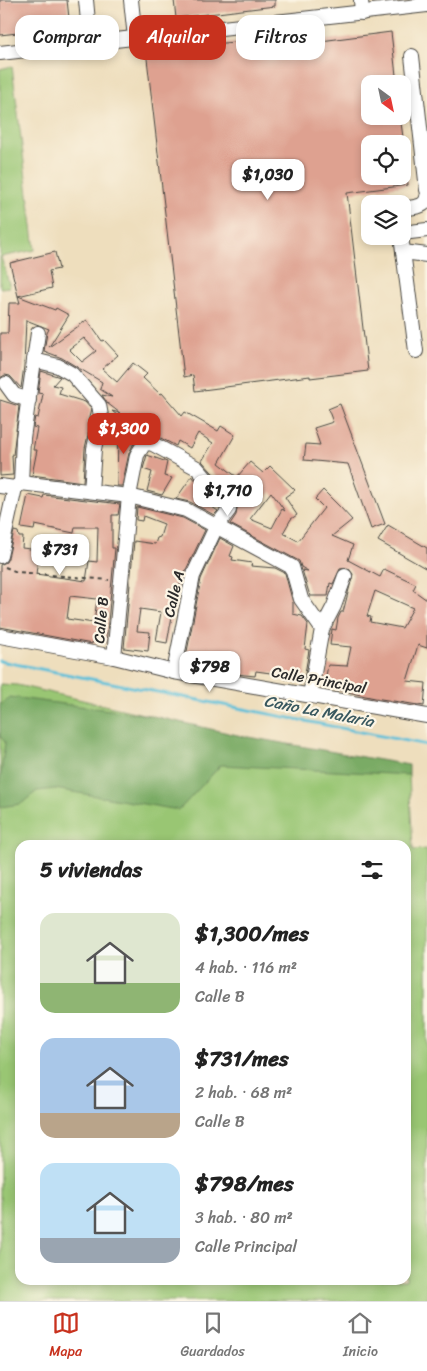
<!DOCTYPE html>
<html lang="es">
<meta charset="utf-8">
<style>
:root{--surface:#fff;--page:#f2f2f2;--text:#222;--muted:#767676;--line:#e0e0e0;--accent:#c8321e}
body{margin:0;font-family:Sriracha,sans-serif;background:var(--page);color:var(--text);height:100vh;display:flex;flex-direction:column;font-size:19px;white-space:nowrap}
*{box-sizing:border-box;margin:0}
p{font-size:16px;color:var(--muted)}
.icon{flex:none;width:28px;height:28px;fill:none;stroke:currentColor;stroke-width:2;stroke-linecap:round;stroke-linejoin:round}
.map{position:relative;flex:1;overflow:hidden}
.drawer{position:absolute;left:15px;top:840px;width:396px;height:445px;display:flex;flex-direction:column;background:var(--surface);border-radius:15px;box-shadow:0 2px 8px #0003}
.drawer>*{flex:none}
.guide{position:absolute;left:15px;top:15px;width:398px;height:45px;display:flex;gap:10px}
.needle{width:32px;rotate:147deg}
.tools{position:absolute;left:361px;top:75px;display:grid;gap:10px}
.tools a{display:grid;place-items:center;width:50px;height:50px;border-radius:10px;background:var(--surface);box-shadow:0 2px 8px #0003;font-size:25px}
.price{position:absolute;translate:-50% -42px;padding:0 11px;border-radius:10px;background:#fff;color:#222;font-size:16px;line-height:32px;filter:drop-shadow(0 1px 2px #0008)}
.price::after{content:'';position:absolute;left:50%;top:30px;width:15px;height:11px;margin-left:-8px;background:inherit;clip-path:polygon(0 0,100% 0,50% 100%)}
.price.selected{background:var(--accent);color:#fff}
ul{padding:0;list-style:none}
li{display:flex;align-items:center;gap:15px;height:125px;padding:0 25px}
li span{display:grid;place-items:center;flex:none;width:140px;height:100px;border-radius:15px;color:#555}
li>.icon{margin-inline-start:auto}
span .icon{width:60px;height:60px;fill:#fffc;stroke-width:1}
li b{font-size:21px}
h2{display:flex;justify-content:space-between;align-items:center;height:60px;padding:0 25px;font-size:21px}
.tag{padding:0 18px;border-radius:15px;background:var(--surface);box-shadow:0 2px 8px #0003;font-size:18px;line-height:45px}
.tag.selected{background:var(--accent);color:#fff}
.menu{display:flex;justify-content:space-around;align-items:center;height:70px;border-top:1px solid var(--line);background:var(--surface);font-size:14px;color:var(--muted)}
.menu a{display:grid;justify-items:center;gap:2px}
.menu .selected{color:var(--accent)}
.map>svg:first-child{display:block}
.green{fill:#99c673;stroke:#62784f;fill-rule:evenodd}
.forest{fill:#7aab65;stroke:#526b48}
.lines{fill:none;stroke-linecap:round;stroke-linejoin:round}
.stream{stroke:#5bc0d9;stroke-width:3}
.building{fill:#dea190;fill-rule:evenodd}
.minor-casing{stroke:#484641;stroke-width:16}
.path{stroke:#484641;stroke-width:2;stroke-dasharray:4 4;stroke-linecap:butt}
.minor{stroke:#fff;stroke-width:14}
.labels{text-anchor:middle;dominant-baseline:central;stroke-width:4.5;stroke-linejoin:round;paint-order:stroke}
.street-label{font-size:15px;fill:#2b2b2b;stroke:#fcf5e5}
.water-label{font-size:16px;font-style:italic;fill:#39585f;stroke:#fcf5e5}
</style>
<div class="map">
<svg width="427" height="1301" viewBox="0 0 427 1301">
<rect width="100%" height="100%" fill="#fcf5e5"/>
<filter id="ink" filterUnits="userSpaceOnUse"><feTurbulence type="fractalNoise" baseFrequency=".02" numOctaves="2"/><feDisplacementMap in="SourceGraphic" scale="10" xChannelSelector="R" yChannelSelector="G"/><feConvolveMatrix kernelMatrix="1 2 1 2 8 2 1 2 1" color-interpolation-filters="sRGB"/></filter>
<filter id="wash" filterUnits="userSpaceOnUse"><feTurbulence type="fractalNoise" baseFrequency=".0096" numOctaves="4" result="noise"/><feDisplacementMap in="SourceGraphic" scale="20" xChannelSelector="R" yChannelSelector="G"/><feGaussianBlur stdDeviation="1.12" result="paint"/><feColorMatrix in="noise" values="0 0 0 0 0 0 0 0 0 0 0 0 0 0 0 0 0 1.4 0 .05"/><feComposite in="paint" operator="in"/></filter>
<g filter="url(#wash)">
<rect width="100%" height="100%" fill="#eedebd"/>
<g class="green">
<polygon points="12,66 35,250 1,257 10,287 0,288 0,69"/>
<path d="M0 684 17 685 409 775 413 850 427 849V1301H0ZM20 845H406V1280H20Z"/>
</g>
<polygon class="forest" points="10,697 148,715 242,736 409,765 409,775 221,765 179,810 55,789 37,791 21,804 0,807 0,782 5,742 0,736 0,705"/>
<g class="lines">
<polyline class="stream" points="0,661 427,745"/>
</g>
<g id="blocks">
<g class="building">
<polygon points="0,0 67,0 70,27 0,35"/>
<polygon points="174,0 275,0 275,6 176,18"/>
<polygon points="391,32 397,84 370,84 370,116 400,116 404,144 370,144 370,176 407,176 408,185 347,193 368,371 310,378 310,376 195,391 193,375 184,377 146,50 257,40 258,49"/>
<polygon points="55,252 59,269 49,271 52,288 18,296 10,263"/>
<path d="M18 296 55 310 56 308 69 315 49 347 87 320 102 341 104 340 118 355 102 369 117 382 133 363 147 374 143 378 160 394 162 393 182 416 185 412 218 431 221 426 235 435 219 463 237 477 250 462 263 473 270 466 295 490 285 497 297 515 291 519 283 533 298 541 324 508 315 499 323 490 340 507 352 520 332 536 353 545 348 560 380 577 384 569 416 584 413 590 427 600V648L418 645 407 681 426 683 424 706 375 698 324 687 328 665 347 666 351 647 330 645 332 629 336 630 338 618 341 612H343L353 574 348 568 340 569 333 584 330 583 328 596H310L302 570 308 571 301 567 299 561 230 524 236 515 238 501 202 461 213 443 198 433 190 448 178 441 176 446 155 435 148 433 145 435 139 431V433L112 411 120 413 107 403 102 395 112 397 100 389 102 382 62 358 44 351 47 333 49 329 26 320 24 366 21 388 10 376 5 375 0 378V333H8L9 303H20ZM84 338 96 351 82 362 69 349ZM271 492 285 511 282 509 272 528 250 519ZM375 591 413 608 402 628 370 622 371 617 367 616Z"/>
<polygon points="41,371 60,377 53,385 61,387 59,394 85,402 91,409 88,422 89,422 88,426 90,426 85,448 83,482 32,475 37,450 33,450 37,428 33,427 35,417 38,418 43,394 38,393"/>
<polygon points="0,400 19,406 13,455 12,455 13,475 0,476"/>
<polygon points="340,404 385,524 371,529 348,464 304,460 306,444 320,445 314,428 333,422 328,409"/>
<polygon points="118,433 137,437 129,453 122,486 117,486"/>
<polygon points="147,455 167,462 164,476 172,478 162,495 147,491 152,472 143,469"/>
<polygon points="192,476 215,503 212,507 218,511 214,515 190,502 176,499"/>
<path d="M28 495 43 498 44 495 120 504 118 515H112V548H115L106 643 92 642V644L0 627V565L6 562 8 558 14 531 18 532 19 537H23L22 548 39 550 36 574 86 581 89 561 97 562 98 527H75L74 533 35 525 34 530 21 528ZM70 596 97 599 94 623 67 619Z"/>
<polygon points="137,507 183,518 205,530 185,572 182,585 178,585 167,643 156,641 161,612 140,609 137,631 150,632 148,651 124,648 134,541 155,544 157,538 160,537 164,524 143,516 142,521 136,520"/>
<polygon points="388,525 427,548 427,569 378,541"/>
<polygon points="220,538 234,546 230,556 233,557 232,560 252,563 251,566 275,568 285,573 293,603 293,614 302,616 308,624 305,649 309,650 304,679 300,678 300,681 285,679 285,675 256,671 255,676 236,674 215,670 216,666 185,662 201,579"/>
</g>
</g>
</g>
<g filter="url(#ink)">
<use href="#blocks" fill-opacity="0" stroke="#484641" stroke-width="1"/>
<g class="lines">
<g class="minor-casing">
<g id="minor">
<polyline points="86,0 90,43"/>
<polyline points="131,0 135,38"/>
<polyline points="361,0 362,13"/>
<polyline points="0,53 427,5"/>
<polyline points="412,56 427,190"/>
<path d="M402 209C412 207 426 208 427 197"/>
<polyline points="402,233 427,230"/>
<polyline points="401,236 416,351"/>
<polyline points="403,252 427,255"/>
<polyline points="34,360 58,366 72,374 99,405 101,416 94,449 91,491"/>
<polyline points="6,384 14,395 29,400"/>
<polyline points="21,483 23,438 38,333"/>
<polyline points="0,486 15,488 21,483 129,496 186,510 292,567 301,599 322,629 310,695"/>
<polyline points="0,556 15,488"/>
<polyline points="322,629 334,606 345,576"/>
<polyline points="0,636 114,657 174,672 427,716"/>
<polyline points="114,657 129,496 137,455 144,444 151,443 197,468 229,505 229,510 216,527 193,576 174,672"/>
</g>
</g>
<polyline class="path" points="5,567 17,572 109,580"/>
<use href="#minor" class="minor"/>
</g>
</g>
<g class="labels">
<g class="street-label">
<text transform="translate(174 594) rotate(-77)">Calle A</text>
<text transform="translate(101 620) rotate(-85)">Calle B</text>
<text transform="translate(319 680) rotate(10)">Calle Principal</text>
</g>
<g class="water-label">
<text transform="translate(319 711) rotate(11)">Caño La Malaria</text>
</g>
</g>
</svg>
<div class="tools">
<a><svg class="needle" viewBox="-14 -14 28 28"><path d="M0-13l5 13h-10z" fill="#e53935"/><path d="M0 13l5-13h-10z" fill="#767676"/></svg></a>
<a><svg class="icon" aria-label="locate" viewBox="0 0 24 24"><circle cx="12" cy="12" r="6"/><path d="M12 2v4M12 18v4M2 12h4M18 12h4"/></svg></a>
<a><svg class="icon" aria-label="layers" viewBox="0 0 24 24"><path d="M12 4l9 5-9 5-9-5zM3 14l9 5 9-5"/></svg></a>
</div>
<b class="price" style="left:268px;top:201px">$1,030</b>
<b class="price selected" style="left:124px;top:455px">$1,300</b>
<b class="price" style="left:228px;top:517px">$1,710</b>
<b class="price" style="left:60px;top:576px">$731</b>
<b class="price" style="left:210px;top:693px">$798</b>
<div class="guide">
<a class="tag">Comprar</a>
<a class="tag selected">Alquilar</a>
<a class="tag">Filtros</a>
</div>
<section class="drawer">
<h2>5 viviendas<svg class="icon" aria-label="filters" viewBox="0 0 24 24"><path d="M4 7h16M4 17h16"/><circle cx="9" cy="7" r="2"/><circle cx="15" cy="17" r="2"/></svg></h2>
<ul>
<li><span style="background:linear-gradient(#dfe7d0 70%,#8fb573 0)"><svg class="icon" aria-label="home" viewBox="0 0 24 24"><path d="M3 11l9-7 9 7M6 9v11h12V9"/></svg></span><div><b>$1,300/mes</b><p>4 hab. · 116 m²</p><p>Calle B</p></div></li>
<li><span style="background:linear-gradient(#a9c7e8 75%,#b9a48a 0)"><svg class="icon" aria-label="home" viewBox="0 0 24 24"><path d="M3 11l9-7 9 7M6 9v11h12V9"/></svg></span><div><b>$731/mes</b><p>2 hab. · 68 m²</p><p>Calle B</p></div></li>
<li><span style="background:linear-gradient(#bfe0f5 75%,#9aa5b1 0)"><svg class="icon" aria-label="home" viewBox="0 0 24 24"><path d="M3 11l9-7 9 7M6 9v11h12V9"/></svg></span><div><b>$798/mes</b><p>3 hab. · 80 m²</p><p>Calle Principal</p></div></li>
</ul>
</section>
</div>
<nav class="menu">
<a class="selected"><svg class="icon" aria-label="map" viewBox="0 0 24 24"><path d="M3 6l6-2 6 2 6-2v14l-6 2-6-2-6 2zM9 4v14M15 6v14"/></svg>Mapa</a>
<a><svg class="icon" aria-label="saved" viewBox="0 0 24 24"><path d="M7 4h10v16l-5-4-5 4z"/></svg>Guardados</a>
<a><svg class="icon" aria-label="home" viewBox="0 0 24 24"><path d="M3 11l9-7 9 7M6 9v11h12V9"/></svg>Inicio</a>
</nav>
